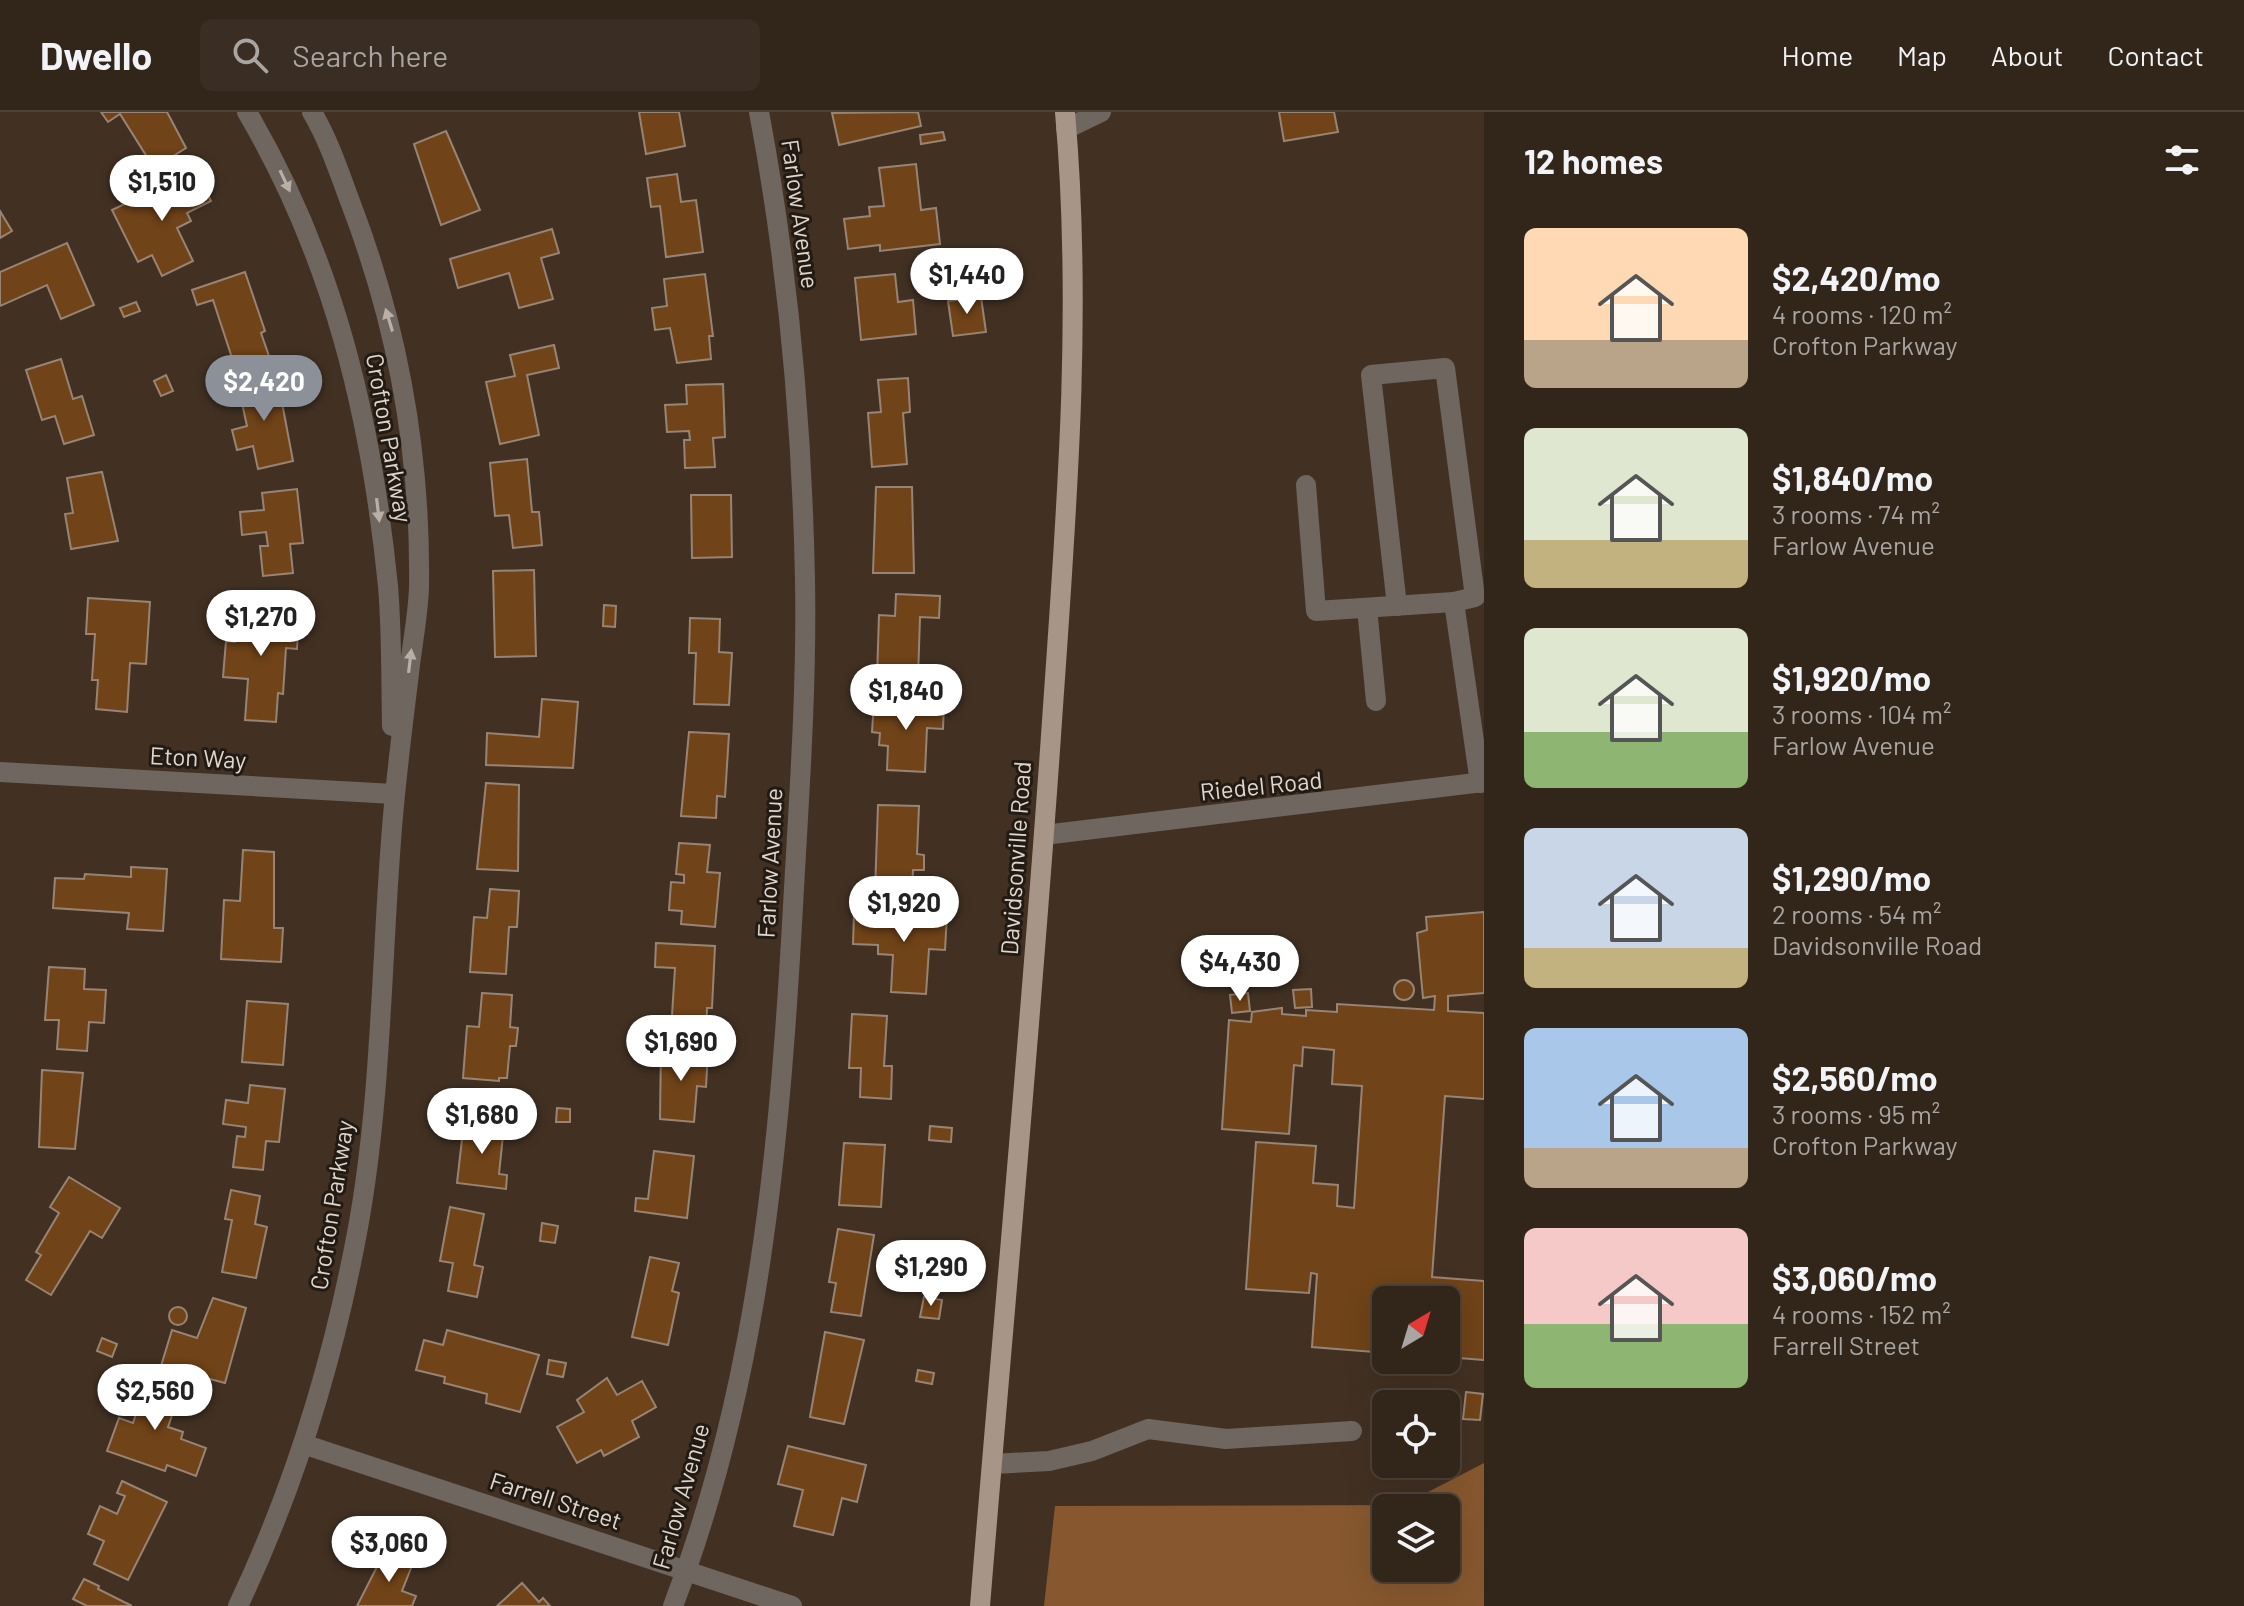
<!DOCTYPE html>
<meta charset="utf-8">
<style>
:root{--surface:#32251a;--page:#3a2d23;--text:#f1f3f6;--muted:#a8a5a2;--line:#4d4239;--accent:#8c9099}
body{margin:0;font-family:Barlow,sans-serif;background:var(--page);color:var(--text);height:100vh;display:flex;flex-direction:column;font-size:30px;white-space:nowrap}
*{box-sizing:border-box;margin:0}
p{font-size:26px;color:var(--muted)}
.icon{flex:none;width:44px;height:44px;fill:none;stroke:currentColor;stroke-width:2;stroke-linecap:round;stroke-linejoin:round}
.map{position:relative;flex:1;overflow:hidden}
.drawer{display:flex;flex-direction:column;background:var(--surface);width:760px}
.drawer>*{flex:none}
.needle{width:52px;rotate:38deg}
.buttons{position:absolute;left:1372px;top:1174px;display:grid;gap:16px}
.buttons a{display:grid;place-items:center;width:88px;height:88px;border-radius:12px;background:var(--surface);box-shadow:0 8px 32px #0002,0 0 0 2px var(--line);font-size:40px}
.price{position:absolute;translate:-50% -68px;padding:0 18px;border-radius:28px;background:#fff;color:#222;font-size:26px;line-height:52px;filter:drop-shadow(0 2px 4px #0008)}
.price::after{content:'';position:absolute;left:50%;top:48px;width:24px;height:18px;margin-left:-12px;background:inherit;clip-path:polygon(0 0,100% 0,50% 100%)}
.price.on{background:var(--accent);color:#fff}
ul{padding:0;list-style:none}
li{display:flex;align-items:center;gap:24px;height:200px;padding:0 40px}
li span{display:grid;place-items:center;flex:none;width:224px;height:160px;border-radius:12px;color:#555}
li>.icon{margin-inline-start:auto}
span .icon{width:96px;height:96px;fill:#fffc;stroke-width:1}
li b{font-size:34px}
h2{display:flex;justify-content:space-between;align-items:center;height:96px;padding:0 40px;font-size:34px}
header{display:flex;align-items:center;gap:48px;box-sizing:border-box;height:112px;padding:0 40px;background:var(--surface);border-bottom:2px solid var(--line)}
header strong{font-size:38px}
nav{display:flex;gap:44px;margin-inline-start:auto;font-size:28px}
.search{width:560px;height:72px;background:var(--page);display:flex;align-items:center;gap:20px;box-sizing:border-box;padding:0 28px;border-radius:12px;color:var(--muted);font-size:30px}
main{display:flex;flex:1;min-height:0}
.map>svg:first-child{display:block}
.forest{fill:#87582f;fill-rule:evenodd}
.building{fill:#704318;stroke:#988474;stroke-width:2}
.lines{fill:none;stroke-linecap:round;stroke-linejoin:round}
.minor{stroke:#6e665f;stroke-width:20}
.major{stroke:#a79587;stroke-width:20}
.oneway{fill:#b9afa6}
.labels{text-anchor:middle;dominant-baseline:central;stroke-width:6;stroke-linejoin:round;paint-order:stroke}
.street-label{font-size:24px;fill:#e1d6cd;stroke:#221b14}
</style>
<header>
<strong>Dwello</strong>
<div class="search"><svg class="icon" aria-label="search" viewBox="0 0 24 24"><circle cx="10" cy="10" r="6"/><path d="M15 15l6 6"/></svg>Search here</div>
<nav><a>Home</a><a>Map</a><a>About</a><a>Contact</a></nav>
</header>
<main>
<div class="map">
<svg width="1484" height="1494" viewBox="0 0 1484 1494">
<rect width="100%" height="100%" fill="#423123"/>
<path class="forest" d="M1484 1351V1494H1044L1055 1394 1403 1393ZM1386 1396H1446V1456H1386Z"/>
<g class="building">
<polygon points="101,0 167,0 186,36 154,56 120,2 108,10"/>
<polygon points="639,0 679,0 685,34 646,42"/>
<polygon points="918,0 921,14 839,33 832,1"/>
<polygon points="1279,0 1334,0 1338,20 1284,29"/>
<polygon points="446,19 480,98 441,113 414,32"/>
<polygon points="943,20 945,28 921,32 920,23"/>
<polygon points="916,52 921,98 936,96 940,132 880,139 880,133 848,137 844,107 870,104 869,95 884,94 879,56"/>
<polygon points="677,62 681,90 696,88 703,140 666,145 660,94 651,95 647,66"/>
<polygon points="198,63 211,89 187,101 191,109 177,116 193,149 162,164 152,143 138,150 112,98 166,72 169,77"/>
<polygon points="0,99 12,119 0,126"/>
<polygon points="552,117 559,141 541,146 553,187 519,196 509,161 458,176 450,147"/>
<polygon points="67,131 94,193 61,207 47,173 0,194 0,160"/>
<polygon points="245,160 265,219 261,221 269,244 235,255 213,188 197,193 192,178"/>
<polygon points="705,162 713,224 709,224 711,247 677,251 670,216 655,218 652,196 667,194 664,167"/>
<polygon points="895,162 898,190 913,188 916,222 861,228 855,166"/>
<polygon points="981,185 986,220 953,224 948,189"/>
<polygon points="136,190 140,199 124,205 120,196"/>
<polygon points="554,233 559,256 527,263 539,323 500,332 486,270 515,264 510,243"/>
<polygon points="61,247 73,287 82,284 94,323 64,332 55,304 42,308 26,258"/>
<polygon points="166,263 173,279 161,284 154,269"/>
<polygon points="277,264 293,349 258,357 253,334 237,338 232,318 247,314 238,273"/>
<polygon points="908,266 910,300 903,301 907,352 872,355 868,301 881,300 878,268"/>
<polygon points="723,272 725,325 713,326 715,355 685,356 684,328 690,328 689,319 667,320 665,293 687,292 686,273"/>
<polygon points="527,347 532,400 539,400 542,433 513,436 509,403 495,404 490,351"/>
<polygon points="102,360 118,429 71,437 65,402 73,401 67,366"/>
<polygon points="876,375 912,375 914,461 873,461"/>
<polygon points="297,377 303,431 290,432 293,461 263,464 260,434 268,434 266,420 242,423 240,400 264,398 262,381"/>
<polygon points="691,383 731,383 732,445 692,446"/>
<polygon points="534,458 536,544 495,545 493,459"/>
<polygon points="896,482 940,484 939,506 920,505 918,566 877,565 879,503 895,504"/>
<polygon points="88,486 150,490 146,552 130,551 127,600 96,597 98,568 92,568 95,522 86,522"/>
<polygon points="604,493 616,494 615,515 603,514"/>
<polygon points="237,497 299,501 297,537 286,536 283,582 278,581 276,610 245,608 248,567 223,565 226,529 235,530"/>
<polygon points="690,506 720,507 719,540 732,541 729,593 694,592 696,541 689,541"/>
<polygon points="542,587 578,590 573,656 486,653 487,621 539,625"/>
<polygon points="874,589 944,592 943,617 927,616 925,660 887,658 888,634 879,633 880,621 872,620"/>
<polygon points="689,620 729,622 725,685 717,684 716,706 681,704"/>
<polygon points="486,671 519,673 518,759 477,757"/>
<polygon points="878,693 919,694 917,742 924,743 924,758 913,758 912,781 875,780"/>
<polygon points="679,731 710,733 707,760 720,761 715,815 681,812 682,799 669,798 671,770 684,771 684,763 676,762"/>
<polygon points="243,738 274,740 274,816 283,816 281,850 221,847 224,788 240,789"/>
<polygon points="131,755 167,757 163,819 127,817 129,801 53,796 55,766 84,767 85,762 131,765"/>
<polygon points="490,777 519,779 517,815 509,815 506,862 470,860 474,805 487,806"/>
<polygon points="886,799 947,803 945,838 929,837 926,882 891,880 893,843 878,842 878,833 853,832 854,802 886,804"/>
<polygon points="1484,800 1484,881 1448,884 1448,899 1484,901 1484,987 1445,984 1432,1165 1484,1169 1484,1248 1446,1245 1446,1188 1386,1188 1386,1241 1312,1235 1317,1162 1311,1161 1309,1181 1246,1177 1256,1030 1316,1034 1313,1071 1338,1073 1337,1094 1354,1096 1362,974 1332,972 1334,938 1303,935 1302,954 1294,953 1289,1022 1222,1017 1229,908 1251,910 1252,900 1282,896 1282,902 1306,904 1306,898 1337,900 1337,892 1434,898 1435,884 1423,886 1417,821 1427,818 1426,805"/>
<polygon points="656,831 715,834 712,896 707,896 706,920 671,919 675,856 655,855"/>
<polygon points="49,855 85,857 84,877 106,878 104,911 89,910 87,939 57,937 59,908 45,908"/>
<circle cx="1404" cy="878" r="10"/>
<polygon points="1311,877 1312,895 1295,896 1293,878"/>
<polygon points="482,881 512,883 510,915 518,916 516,934 510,934 507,966 499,966 499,969 463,966 467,914 479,915"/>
<polygon points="1248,881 1250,899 1232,901 1230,883"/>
<polygon points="247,889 288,892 283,953 242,950"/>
<polygon points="852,902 887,904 884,954 892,954 891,987 860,985 861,956 849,956"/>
<polygon points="661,936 708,940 706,975 697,974 694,1010 660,1007"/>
<polygon points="42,958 83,961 75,1037 39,1035"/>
<polygon points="250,973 285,977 279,1030 266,1029 263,1058 233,1055 237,1024 245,1025 246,1015 223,1012 226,988 248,991"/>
<polygon points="557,996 570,997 570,1010 556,1010"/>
<polygon points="464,1010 504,1014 499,1062 507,1063 506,1077 457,1071"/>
<polygon points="930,1014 952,1016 951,1030 929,1028"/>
<polygon points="844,1031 885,1033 881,1095 839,1093"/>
<polygon points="654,1039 694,1044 687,1106 635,1099 636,1086 648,1087"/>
<polygon points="69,1065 120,1096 102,1126 90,1119 51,1183 26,1168 41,1143 36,1140 59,1101 50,1095"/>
<polygon points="231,1078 260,1084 255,1112 267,1115 256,1166 222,1160 232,1108 225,1107"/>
<polygon points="450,1095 484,1102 474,1153 483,1155 477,1185 448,1179 453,1151 440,1149"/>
<polygon points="542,1111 558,1114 555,1131 540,1129"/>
<polygon points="838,1117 874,1123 861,1204 831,1200 836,1171 829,1170"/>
<polygon points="650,1145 679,1151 672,1179 679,1181 668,1233 632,1225"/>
<polygon points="924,1185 942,1188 939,1207 920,1205"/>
<polygon points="213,1186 246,1196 225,1271 161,1254 172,1218 197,1226"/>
<circle cx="178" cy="1204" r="9"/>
<polygon points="447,1218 539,1243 520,1300 486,1291 487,1282 444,1271 445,1265 416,1258 424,1228 443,1233"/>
<polygon points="825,1220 864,1228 844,1312 810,1305"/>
<polygon points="102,1226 117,1232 112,1245 97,1239"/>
<polygon points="549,1248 566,1251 563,1265 547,1262"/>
<polygon points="918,1258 934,1261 932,1272 916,1269"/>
<polygon points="607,1266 617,1283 642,1269 656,1295 632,1309 639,1325 604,1344 601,1338 577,1351 557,1315 584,1300 577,1288"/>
<polygon points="147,1268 180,1280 168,1315 183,1320 181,1327 206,1336 196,1364 167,1353 165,1359 107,1339 119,1306 133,1311 137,1299 123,1294 130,1274 143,1279"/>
<polygon points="1466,1280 1483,1282 1480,1308 1463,1307"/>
<polygon points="788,1334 866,1353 857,1390 842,1386 833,1423 794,1414 803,1378 778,1372"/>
<polygon points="122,1369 167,1390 128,1468 94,1452 104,1429 88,1422 100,1394 117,1402 125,1384 117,1381"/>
<polygon points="385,1439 413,1451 402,1479 416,1484 412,1494 357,1494"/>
<polygon points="84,1467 99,1474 98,1477 132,1494 87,1494 73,1487"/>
<polygon points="522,1471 539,1490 543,1486 550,1494 497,1494"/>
</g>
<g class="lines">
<g class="minor">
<path d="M247 0C334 148 371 305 388 474 392 521 391 568 392 614"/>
<polyline points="1066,17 1101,0"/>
<polyline points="1306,373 1316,499 1454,490 1480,671"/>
<polyline points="1397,494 1371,263 1445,256 1475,485 1454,490"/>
<polyline points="1367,496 1376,589"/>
<polyline points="0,660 394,682"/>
<polyline points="1044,723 1484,670"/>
<polyline points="303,1332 792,1494"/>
<polyline points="992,1352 1049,1349 1092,1339 1148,1317 1226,1327 1352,1319"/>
<path d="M238 1494C294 1376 333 1249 357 1121 381 993 381 859 391 729 395 670 403 612 410 553 413 528 418 502 419 476 421 345 398 215 351 92 339 60 329 29 312 0"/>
<path d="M673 1494C759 1271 780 1031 793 794 799 685 807 576 805 468 802 311 788 154 759 0"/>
</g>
<path class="major" d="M980 1494C1004 1199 1032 904 1052 609 1066 406 1083 203 1065 0"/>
</g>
<defs><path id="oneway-solid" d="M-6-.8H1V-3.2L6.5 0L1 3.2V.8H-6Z" transform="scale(2)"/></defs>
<g class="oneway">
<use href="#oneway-solid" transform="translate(285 69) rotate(65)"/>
<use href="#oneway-solid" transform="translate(389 208) rotate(-107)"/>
<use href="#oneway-solid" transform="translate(378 398) rotate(83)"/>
<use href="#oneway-solid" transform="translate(410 549) rotate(-83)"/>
</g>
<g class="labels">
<g class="street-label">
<text transform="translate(801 102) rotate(82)">Farlow Avenue</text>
<text transform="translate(390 326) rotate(80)">Crofton Parkway</text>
<text transform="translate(198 645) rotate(3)">Eton Way</text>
<text transform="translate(1261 673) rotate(-6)">Riedel Road</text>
<text transform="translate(1015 746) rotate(-86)">Davidsonville Road</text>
<text transform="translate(769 751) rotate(-87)">Farlow Avenue</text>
<text transform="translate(331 1093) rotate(-81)">Crofton Parkway</text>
<text transform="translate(680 1384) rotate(-74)">Farlow Avenue</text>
<text transform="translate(556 1388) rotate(18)">Farrell Street</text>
</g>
</g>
</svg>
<div class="buttons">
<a><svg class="needle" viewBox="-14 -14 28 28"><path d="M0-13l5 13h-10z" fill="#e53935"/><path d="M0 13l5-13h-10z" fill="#a8a5a2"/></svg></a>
<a><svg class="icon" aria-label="locate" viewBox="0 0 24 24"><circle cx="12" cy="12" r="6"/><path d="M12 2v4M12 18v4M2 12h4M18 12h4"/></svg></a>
<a><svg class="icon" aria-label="layers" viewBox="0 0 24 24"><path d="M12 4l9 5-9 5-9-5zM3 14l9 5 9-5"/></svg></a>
</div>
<b class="price" style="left:162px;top:111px">$1,510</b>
<b class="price" style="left:967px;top:204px">$1,440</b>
<b class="price on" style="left:264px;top:311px">$2,420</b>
<b class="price" style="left:261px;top:546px">$1,270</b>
<b class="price" style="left:906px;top:620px">$1,840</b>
<b class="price" style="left:904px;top:832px">$1,920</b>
<b class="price" style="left:1240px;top:891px">$4,430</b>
<b class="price" style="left:681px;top:971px">$1,690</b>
<b class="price" style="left:482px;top:1044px">$1,680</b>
<b class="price" style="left:931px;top:1196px">$1,290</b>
<b class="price" style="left:155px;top:1320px">$2,560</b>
<b class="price" style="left:389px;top:1472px">$3,060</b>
</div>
<section class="drawer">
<h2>12 homes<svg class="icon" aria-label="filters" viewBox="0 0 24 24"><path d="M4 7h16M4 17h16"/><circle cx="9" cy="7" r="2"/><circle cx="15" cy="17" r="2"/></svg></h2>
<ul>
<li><span style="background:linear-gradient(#ffd9b3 70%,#b9a48a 0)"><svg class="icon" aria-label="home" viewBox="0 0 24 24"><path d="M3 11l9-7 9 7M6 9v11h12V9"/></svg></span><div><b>$2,420/mo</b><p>4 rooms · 120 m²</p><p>Crofton Parkway</p></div></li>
<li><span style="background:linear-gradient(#dfe7d0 70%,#c2b280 0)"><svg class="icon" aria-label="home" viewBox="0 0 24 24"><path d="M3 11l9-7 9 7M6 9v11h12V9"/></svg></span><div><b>$1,840/mo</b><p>3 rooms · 74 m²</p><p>Farlow Avenue</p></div></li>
<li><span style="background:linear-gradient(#dfe7d0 65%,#8fb573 0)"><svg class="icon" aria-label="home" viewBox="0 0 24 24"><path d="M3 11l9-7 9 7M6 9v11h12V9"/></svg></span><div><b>$1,920/mo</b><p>3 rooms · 104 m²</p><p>Farlow Avenue</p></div></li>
<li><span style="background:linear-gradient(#c9d6e8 75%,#c2b280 0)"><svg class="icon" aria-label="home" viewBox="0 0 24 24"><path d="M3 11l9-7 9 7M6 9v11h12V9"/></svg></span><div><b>$1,290/mo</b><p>2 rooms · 54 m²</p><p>Davidsonville Road</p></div></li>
<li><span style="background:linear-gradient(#a9c7e8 75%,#b9a48a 0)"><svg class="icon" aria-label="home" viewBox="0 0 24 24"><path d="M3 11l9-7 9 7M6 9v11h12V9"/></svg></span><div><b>$2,560/mo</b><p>3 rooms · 95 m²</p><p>Crofton Parkway</p></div></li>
<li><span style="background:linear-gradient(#f6c9c9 60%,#8fb573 0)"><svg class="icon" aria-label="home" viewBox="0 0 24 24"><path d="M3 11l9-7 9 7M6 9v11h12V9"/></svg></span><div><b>$3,060/mo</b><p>4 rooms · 152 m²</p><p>Farrell Street</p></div></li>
</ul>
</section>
</main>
